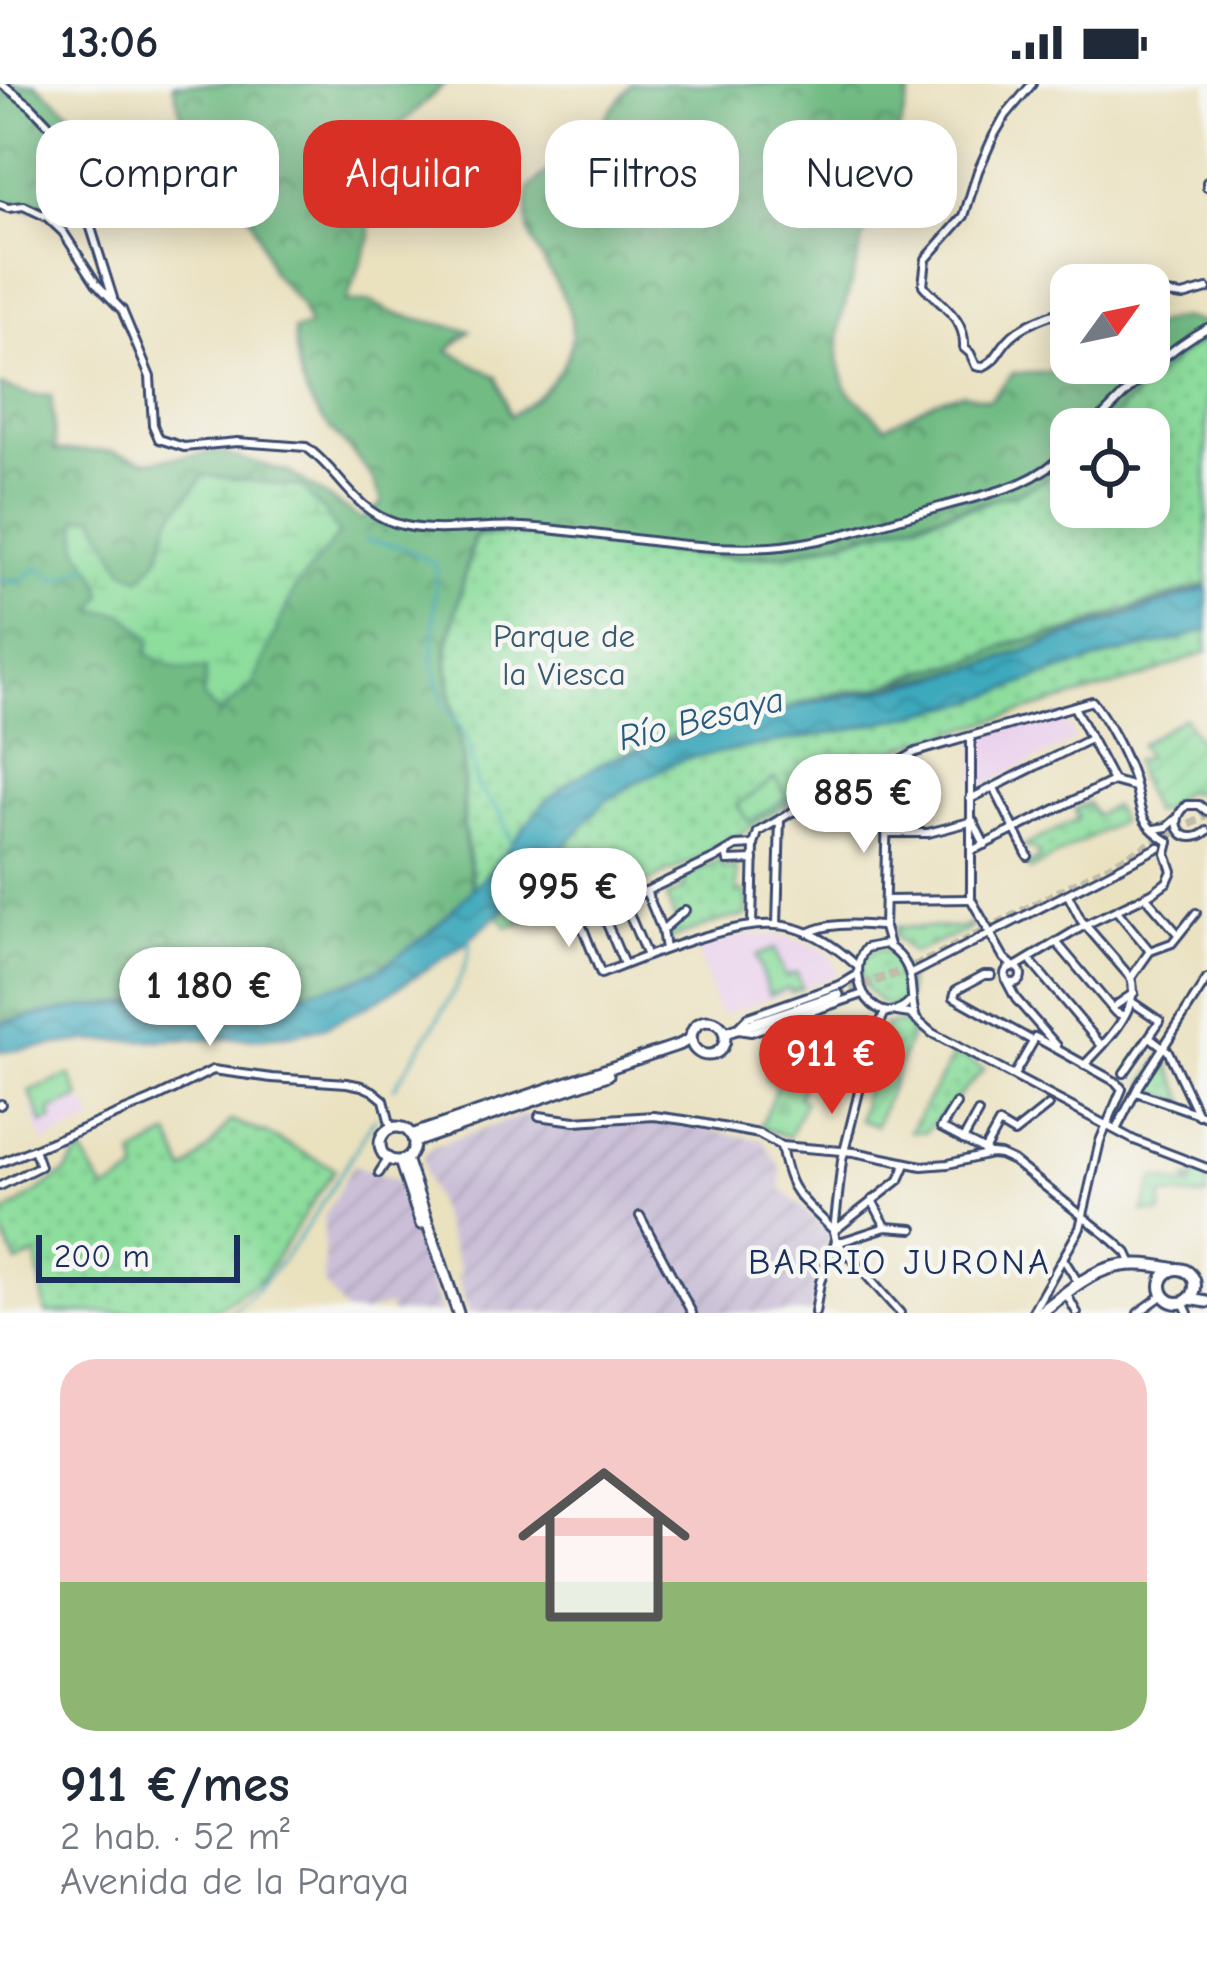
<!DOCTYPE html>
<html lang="es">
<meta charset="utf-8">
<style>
:root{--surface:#fff;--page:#f6f6f7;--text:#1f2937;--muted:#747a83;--accent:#d93025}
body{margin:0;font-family:"Comic Neue",sans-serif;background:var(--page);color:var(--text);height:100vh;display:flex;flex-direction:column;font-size:45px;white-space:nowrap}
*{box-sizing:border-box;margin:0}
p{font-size:39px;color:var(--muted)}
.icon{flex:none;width:66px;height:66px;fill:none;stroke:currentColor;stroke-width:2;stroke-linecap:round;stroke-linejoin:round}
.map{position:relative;height:1229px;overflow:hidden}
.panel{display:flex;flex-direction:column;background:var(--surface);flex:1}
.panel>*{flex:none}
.hud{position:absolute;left:36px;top:36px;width:1137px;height:108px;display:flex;gap:24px}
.needle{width:78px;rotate:57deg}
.buttons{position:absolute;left:1050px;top:180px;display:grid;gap:24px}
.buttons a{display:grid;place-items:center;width:120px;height:120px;border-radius:24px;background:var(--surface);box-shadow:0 6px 30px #0003;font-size:60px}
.scale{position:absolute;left:36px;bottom:30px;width:204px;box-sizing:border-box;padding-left:12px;border:6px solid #1b2f5e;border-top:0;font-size:33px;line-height:42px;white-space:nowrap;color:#1b2f5e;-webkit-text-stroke:9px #f6f6f2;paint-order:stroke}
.price{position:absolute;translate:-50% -102px;padding:0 27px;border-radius:42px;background:#fff;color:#222;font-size:39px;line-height:78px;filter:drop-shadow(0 3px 6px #0008)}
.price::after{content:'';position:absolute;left:50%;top:72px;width:36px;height:27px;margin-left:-18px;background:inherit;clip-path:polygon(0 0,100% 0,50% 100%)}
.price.active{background:var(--accent);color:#fff}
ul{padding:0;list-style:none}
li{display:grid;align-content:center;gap:24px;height:636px;padding:0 60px}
li span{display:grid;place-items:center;height:372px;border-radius:36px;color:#555}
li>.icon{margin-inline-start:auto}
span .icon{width:216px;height:216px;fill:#fffc;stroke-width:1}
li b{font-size:51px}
.chip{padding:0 42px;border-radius:36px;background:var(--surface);box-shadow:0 6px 30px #0003;font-size:42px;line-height:108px}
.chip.active{background:var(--accent);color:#fff}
.status{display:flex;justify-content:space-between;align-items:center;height:84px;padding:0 60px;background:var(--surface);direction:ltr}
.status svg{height:33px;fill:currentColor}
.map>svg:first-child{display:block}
.built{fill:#ead1ed}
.industrial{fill:url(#industrial-furrows)}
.grass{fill:url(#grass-dots);stroke:#54867e;stroke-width:3}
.forest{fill:url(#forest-crowns);stroke:#467671;stroke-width:3}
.wetland{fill:url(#wetland-marsh);stroke:#54867e;stroke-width:3}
.cemetery{fill:url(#cemetery-stones);stroke:#54867e;stroke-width:3}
.garden{fill:url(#garden-furrows);stroke:#54867e;stroke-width:3}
.pitch{fill:#8ddd9d;stroke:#54867e;stroke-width:3}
.water{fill:url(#water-waves);stroke:#2c6c8d;stroke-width:3}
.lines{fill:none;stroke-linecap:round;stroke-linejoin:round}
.stream{stroke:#3da9bc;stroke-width:3}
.major-tunnel{stroke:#c1bdac;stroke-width:9;stroke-dasharray:9 4.5;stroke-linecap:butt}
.minor-casing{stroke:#3a4a6d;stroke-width:12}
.major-casing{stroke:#3a4a6d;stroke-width:15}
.highway-casing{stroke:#3a4a6d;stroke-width:16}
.minor{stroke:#fff;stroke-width:6}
.major{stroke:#fff;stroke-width:9}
.highway{stroke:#fff;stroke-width:10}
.labels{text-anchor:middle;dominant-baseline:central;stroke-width:9;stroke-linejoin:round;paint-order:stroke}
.park-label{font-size:33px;fill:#385a6e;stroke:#f6f6f2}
.water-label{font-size:36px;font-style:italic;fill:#275a7f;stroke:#f6f6f2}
.neighbourhood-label{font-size:36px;letter-spacing:3px;fill:#1b2f5e;stroke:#f6f6f2}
</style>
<div class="status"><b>13:06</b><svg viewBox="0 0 49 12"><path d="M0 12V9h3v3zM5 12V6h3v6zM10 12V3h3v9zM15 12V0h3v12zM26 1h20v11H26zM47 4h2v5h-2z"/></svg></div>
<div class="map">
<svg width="1207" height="1229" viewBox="0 0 1207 1229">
<defs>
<pattern id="industrial-furrows" width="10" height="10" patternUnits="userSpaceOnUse" patternTransform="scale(3)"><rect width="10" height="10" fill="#cabfd7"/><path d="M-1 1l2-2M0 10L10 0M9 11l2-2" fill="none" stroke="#ada4bb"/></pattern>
<pattern id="grass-dots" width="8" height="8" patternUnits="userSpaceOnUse" patternTransform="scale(3)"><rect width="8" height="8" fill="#8ddd9d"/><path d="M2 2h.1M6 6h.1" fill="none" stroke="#79be8a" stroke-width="1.8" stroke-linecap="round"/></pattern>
<pattern id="forest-crowns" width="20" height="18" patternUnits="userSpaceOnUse" patternTransform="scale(3)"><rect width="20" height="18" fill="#72bc84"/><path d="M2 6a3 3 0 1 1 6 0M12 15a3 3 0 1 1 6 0" fill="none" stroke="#5d996f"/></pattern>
<pattern id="wetland-marsh" width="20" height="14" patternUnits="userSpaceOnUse" patternTransform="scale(3)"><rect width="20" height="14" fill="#8ddd9d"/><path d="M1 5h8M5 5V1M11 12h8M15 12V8" fill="none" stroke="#79be8a"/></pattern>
<pattern id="cemetery-stones" width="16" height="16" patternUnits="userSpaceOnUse" patternTransform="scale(3)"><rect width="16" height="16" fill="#8ddd9d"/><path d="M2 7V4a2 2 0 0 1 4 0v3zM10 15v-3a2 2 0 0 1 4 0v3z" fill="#79be8a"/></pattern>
<pattern id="garden-furrows" width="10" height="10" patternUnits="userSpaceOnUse" patternTransform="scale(3)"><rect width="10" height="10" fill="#8ddd9d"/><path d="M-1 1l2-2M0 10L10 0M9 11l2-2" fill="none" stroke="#79be8a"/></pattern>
<pattern id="water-waves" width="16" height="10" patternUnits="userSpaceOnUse" patternTransform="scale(3)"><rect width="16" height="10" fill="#3da9bc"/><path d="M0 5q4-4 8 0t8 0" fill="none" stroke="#328a9c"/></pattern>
</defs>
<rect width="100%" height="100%" fill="#f6f6f2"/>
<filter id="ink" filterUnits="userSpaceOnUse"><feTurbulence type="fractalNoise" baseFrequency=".00833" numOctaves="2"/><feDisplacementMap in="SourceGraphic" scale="24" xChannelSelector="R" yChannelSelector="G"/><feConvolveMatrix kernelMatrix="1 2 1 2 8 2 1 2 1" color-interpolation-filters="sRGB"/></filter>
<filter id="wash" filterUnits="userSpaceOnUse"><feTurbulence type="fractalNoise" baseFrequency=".004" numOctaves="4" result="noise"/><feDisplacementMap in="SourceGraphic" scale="48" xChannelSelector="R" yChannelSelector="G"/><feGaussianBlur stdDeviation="2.7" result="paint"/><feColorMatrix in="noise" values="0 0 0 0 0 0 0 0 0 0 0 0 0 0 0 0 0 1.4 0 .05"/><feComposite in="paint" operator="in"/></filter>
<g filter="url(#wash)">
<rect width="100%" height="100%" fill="#eae1bf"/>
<g class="built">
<polygon points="1062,630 1075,656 977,705 974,704 974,658 977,654"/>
<polygon points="758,850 785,853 818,864 831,872 837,890 834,893 724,930 718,928 697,865 743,851"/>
<polygon points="70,991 84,1023 88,1023 93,1037 44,1059 32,1028 37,1025 30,1008"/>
</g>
<g class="industrial">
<polygon points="521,1032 582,1042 656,1036 762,1056 781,1084 781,1104 828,1148 830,1158 816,1192 811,1229 469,1229 457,1192 461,1189 424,1086 424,1070 438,1061"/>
<polygon points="353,1081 396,1096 441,1229 391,1229 388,1221 365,1229 346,1229 324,1200 324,1133"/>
</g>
<g class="grass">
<polygon points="1207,247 1207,500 1115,529 1072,546 1010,559 973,576 926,586 878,604 835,609 799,619 764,636 709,639 616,672 588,696 476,814 464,745 464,675 451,611 447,565 475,453 515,450 661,468 737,474 790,470 977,422 1022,403 1071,368 1071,423 1149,423 1149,345 1095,345"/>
<polygon points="1207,545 1207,568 1201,570 1143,593 905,662 812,703 716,765 574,834 570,827 507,843 498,832 526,806 603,719 634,700 683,675 847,646 975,617 1044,592 1116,570 1178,556"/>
<polygon points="883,678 882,715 873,723 789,723 824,703"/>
<polygon points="1088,719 1095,731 1113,722 1120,737 1030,786 1025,777 1034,779 1039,771 1035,766 1024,762 1078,735 1075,725"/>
<polygon points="721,776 723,784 737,785 737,807 747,808 747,832 723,836 667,856 669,847 677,839 666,814 685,804 682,795"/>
<polygon points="976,837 967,847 912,869 895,852 897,843 962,844"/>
<path d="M881 865C901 874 911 894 907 916L895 924C866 920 842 870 881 865Z"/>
<polygon points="955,969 984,985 925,1048 910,1047"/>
<polygon points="1164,970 1187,1019 1186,1020 1146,1002 1146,996"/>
<polygon points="230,1037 265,1049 335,1085 262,1195 210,1229 46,1229 36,1171 17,1179 0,1145 0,1133 64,1090 81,1067 105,1107 138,1089 134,1071 170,1051 185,1088 210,1064"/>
<polygon points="1197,1087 1207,1090 1207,1113 1163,1111 1161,1129 1143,1128 1155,1094 1191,1103 1192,1099 1186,1097 1187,1094 1193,1096"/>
</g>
<g class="forest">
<polygon points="0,0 36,0 84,39 105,74 32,125 7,122 0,118"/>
<path d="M173 0H445L399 42 365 85 364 113 371 153 346 218H372L393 229 470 247 448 266 497 293 510 332C543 312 578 279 571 235 565 205 541 179 530 151 525 138 528 119 529 105L606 33 631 0H913L900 44 879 98 840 238 838 276 846 305 886 342 939 315 963 309 989 316 1013 289C1040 291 1065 284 1092 290L1102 279H1149V243C1171 234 1185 231 1207 241V254L1179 271 1112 334 1104 345H1071V375L1046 396 1017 409 790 469 737 473 661 467 535 451 474 452 446 566 450 612 463 675V745L473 805C439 842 396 881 348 898 293 918 231 911 174 915 115 918 57 925 0 938V301L30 311 51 312 56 367H111L147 377 218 368 290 389 362 436 382 419C372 377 333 356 312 320 298 296 296 273 294 246L309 243 300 220 272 188 252 135 236 116 229 121C200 104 181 32 173 0Z"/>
<polygon points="1207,502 979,582 795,622 835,610 878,605 927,587 973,577 1011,560 1072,547 1115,530"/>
</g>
<polygon class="wetland" points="204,391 301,403 323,426 339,450 294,506 252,602 219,630 203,613 206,585 177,585 147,570 151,555 124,530 93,526 103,511 97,492 78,463 78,434 94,432 124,486 141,494 160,472 169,436"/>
<polygon class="cemetery" points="781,959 815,959 799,1014 805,1017 789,1053 760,1043 777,1002 765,993"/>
<g class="garden">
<polygon points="1184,633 1207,669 1207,708 1182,708 1164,726 1152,728 1142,702 1144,697 1139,697 1134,677 1147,673 1140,661"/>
<polygon points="903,939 912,948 876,1042 859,1036 876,957 886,940"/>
</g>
<g class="pitch">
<polygon points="775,694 788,713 749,738 737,721"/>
<polygon points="775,865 785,893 797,889 802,904 791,908 789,904 769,911 756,872"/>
<polygon points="70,991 80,1014 50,1027 53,1035 43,1040 30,1008"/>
</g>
<polygon class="water" points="1207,504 1207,545 1178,556 1116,570 1044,592 975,617 847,646 683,675 634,700 603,719 526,806 461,863 373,919 325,943 295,950 265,954 88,957 0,968 0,939 85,923 284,911 349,899 385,881 433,846 488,789 544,719 572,696 608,676 646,663 818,617 894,604 979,583"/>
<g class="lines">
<g class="stream">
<polyline points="365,456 402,463 436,480 433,578 443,619 467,653 477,702 502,731 511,760"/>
<polyline points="0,494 17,499 38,483 57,496 91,482"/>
<path d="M394 1004C413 972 477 886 469 854"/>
<path d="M230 1229C294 1178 332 1101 375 1034"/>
</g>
</g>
</g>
<g filter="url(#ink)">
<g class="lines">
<polyline class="major-tunnel" points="838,911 923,879 1207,731"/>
<g class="minor-casing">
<g id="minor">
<polyline points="2,0 31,22 50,42 69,74 113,214"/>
<path d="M1032 0 1006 31 994 51 978 87 964 132 926 175 923 201C940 221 966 234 964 264L970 269 976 282 981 283C996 278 997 268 1008 256 1020 241 1053 229 1071 225"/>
<polyline points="1207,98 1207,103"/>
<path d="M0 121 8 124 24 122 47 133 63 148 96 199 122 226 150 293 153 341 159 355 184 363 237 358 306 363C339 386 353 426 395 439 435 452 482 440 523 443 605 448 688 468 770 463 827 459 884 438 940 423 993 408 1030 405 1071 364"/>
<polyline points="1149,208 1183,212 1207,205"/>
<path d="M1090 345C1127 308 1161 269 1207 244"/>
<polyline points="1074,623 1113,697"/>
<polyline points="971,654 971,815 1004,874 1013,882"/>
<polyline points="994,704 1028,772"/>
<polyline points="970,715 1090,655"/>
<path d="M1207 727 1199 721H1187C1165 739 1185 765 1207 747"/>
<polyline points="973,737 985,761"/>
<polyline points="1154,745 1167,743 1176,735"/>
<polyline points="886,749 928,749 970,738"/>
<path d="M754 761 736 762 716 774 583 837 582 842 601 890C634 877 666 864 699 854 766 834 802 832 856 881"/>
<polyline points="971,767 1113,697 1135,703"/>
<polyline points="726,768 728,777 754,776"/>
<polyline points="646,807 662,846 665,865"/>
<polyline points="1068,811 1081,836 1131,894"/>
<polyline points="1146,813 1178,850"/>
<polyline points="885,816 971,815"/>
<polyline points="624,818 647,872"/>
<polyline points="1117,827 1150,867"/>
<polyline points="602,828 624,880"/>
<polyline points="752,840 754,761 758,748 794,727 886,729"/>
<polyline points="777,841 780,735"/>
<polyline points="662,846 685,826"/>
<path d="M808 849C831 837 859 841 884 842"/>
<polyline points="1057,859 1115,928 1122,931"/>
<path d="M889 861 884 844 888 684 916 668 1092 617C1106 634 1126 672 1133 694 1143 727 1135 737 1169 758"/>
<polyline points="1032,879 1102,962"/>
<circle cx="1013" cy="891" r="8"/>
<polyline points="1015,883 1085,841 1152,809 1167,798 1172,787 1166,770 1169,758"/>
<polyline points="911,890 1159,763"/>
<polyline points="991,891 984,891 956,906 954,913 1033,957"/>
<polyline points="1006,896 1016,915 1057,962"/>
<path d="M911 917C880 952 841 895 866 864L885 860C921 883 906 903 916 935"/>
<polyline points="1112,924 1134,909"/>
<polyline points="885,928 871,959 842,1076 834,1147 836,1157 900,1229"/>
<polyline points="897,928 910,930 932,949 1134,1056 1207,1084"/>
<polyline points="740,941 748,933 842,900 857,891"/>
<polyline points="738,946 751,948 863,910"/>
<polyline points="1150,953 1168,967 1198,1031"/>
<path d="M1084 981C1105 960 1141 924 1131 894L1150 867 1172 859 1196 829"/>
<polyline points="1124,989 1160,937 1132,918"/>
<polyline points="1014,991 1033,958"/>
<polyline points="1136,1008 1207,1033"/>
<polyline points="956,1020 941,1044 987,1068"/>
<polyline points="0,1021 1,1020"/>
<polyline points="539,1032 575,1037 654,1032 684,1036 759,1050 781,1062 854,1068 922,1082 948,1080 991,1070 1000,1071 1013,1077 1114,1157 1127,1169 1133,1182"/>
<polyline points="1116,1046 1139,1001 1207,895"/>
<polyline points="963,1056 978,1029"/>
<path d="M781 1062C790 1111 798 1110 831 1144"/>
<polyline points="984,1067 999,1040 1014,1049 1048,1022"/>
<polyline points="0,1079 152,1016 213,986 272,994 347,999 362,1002 373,1007 384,1016 391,1044"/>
<polyline points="379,1089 388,1075"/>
<polyline points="0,1102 40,1082 34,1065"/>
<polyline points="872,1116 886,1143"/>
<polyline points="640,1132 692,1229"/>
<polyline points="834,1147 899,1096 906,1080"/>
<polyline points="836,1157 843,1157 886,1143 913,1145"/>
<polyline points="1064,1176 1078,1198"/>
<polyline points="1067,1211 1077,1229"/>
<polyline points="1183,1218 1188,1229"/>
<polyline points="815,1229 820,1198 836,1157"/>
<polyline points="1032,1229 1080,1144 1100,1057 1122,1005 1116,998 1035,953"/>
<polyline points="1138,1229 1163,1211"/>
</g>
</g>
<g class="major-casing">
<g id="major">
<circle cx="708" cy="954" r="17"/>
<polyline points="725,949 838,911"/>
<circle cx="397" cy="1060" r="17"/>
<polyline points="411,1051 681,960 691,954"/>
<polyline points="414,1058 608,991"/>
<polyline points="406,1075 458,1229"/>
<polyline points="400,1077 421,1140"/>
<polyline points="1189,1215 1207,1218"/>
</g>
</g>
<g class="highway-casing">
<g id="highway">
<circle cx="1178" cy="1202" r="17"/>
<path d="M1040 1229C1088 1192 1108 1170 1174 1185"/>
</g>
</g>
<use href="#minor" class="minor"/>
<use href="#major" class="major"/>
<use href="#highway" class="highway"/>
</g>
</g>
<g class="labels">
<g class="park-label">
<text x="564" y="552">Parque de<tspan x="564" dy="38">la Viesca</tspan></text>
</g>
<g class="water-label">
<text transform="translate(701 635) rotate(-14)">Río Besaya</text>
</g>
<g class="neighbourhood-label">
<text x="900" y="1178">BARRIO JURONA</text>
</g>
</g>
</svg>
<div class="buttons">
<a><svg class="needle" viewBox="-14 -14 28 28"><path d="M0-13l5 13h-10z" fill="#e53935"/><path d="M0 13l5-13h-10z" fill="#747a83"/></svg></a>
<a><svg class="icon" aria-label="locate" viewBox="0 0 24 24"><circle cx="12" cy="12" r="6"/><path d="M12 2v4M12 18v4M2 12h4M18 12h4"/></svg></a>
</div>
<div class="scale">200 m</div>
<b class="price" style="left:864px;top:772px">885 €</b>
<b class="price" style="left:569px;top:866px">995 €</b>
<b class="price" style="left:210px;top:965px">1 180 €</b>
<b class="price active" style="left:832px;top:1033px">911 €</b>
<div class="hud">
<a class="chip">Comprar</a>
<a class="chip active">Alquilar</a>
<a class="chip">Filtros</a>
<a class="chip">Nuevo</a>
</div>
</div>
<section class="panel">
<ul>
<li><span style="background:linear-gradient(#f6c9c9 60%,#8fb573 0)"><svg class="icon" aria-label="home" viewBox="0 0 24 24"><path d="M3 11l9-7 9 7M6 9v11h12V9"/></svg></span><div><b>911 €/mes</b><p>2 hab. · 52 m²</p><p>Avenida de la Paraya</p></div></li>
</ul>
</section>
